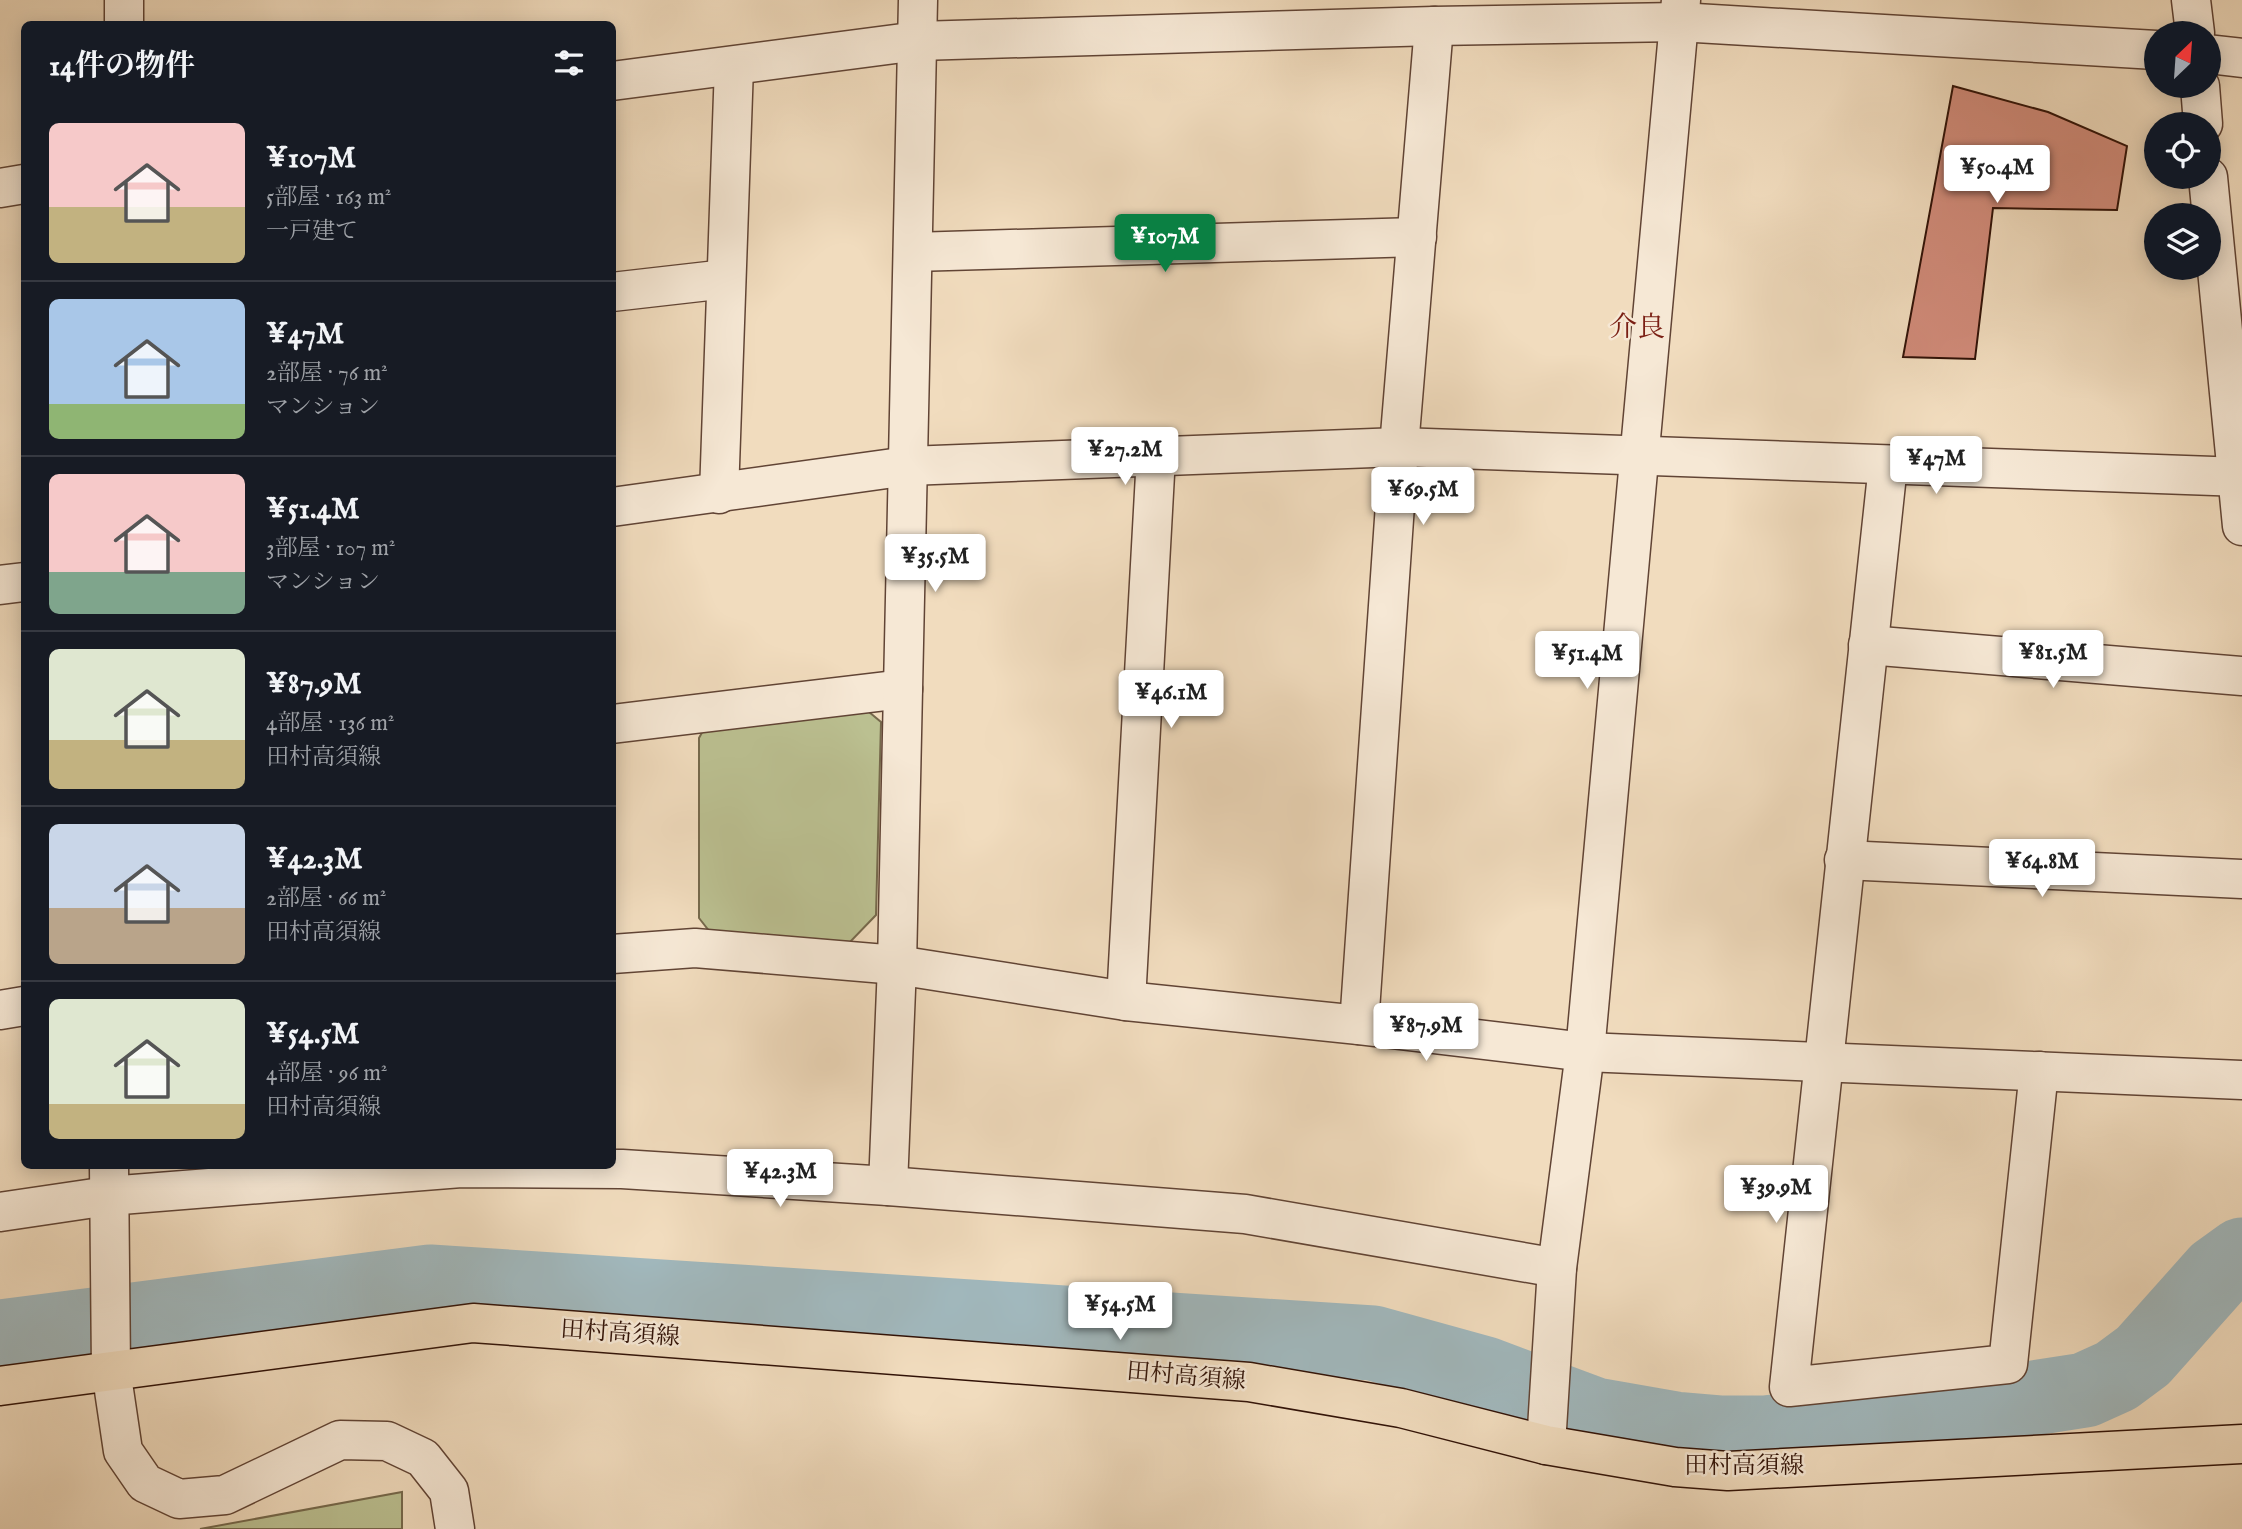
<!DOCTYPE html>
<html lang="ja">
<meta charset="utf-8">
<style>
:root{--surface:#171b24;--page:#242831;--text:#f1f3f6;--muted:#9ea1a6;--line:#363941;--accent:#0b8043}
body{margin:0;font-family:"IM FELL English","Noto Serif JP",serif;background:var(--page);color:var(--text);height:100vh;display:flex;flex-direction:column;font-size:26px;white-space:nowrap}
*{box-sizing:border-box;margin:0}
p{font-size:23px;color:var(--muted)}
.icon{flex:none;width:38px;height:38px;fill:none;stroke:currentColor;stroke-width:2;stroke-linecap:round;stroke-linejoin:round}
.map{position:relative;flex:1;overflow:hidden}
.drawer{position:absolute;left:21px;top:21px;width:595px;height:1148px;display:flex;flex-direction:column;background:var(--surface);border-radius:10px;box-shadow:0 4px 18px #0003}
.drawer>*{flex:none}
.needle{width:46px;rotate:25deg}
.tools{position:absolute;left:2144px;top:21px;display:grid;gap:14px}
.tools a{display:grid;place-items:center;width:77px;height:77px;border-radius:50%;background:var(--surface);box-shadow:0 4px 18px #0003;font-size:35px}
.price{position:absolute;translate:-50% -60px;padding:0 16px;border-radius:7px;background:#fff;color:#222;font-size:23px;line-height:46px;filter:drop-shadow(0 2px 4px #0008)}
.price::after{content:'';position:absolute;left:50%;top:42px;width:21px;height:16px;margin-left:-10px;background:inherit;clip-path:polygon(0 0,100% 0,50% 100%)}
.price.on{background:var(--accent);color:#fff}
ul{padding:0;list-style:none}
li{display:flex;align-items:center;gap:21px;height:175px;padding:0 28px}
li+li{border-top:2px solid var(--line)}
li span{display:grid;place-items:center;flex:none;width:196px;height:140px;border-radius:10px;color:#555}
li>.icon{margin-inline-start:auto}
span .icon{width:84px;height:84px;fill:#fffc;stroke-width:1}
li b{font-size:30px}
h2{display:flex;justify-content:space-between;align-items:center;height:84px;padding:0 28px;font-size:30px}
.map>svg:first-child{display:block}
.green{fill:#bbc091;stroke:#76694c;stroke-width:2}
.lines{fill:none;stroke-linecap:round;stroke-linejoin:round}
.river{stroke:#a1b8bd;stroke-width:75}
.building{fill:#d18b7a;stroke:#311207;stroke-width:2}
.minor-casing{stroke:#614435;stroke-width:41}
.major-casing{stroke:#311207;stroke-width:41}
.minor{stroke:#f6e8d5;stroke-width:38}
.major{stroke:#f1dcbe;stroke-width:38}
.labels{text-anchor:middle;dominant-baseline:central;stroke-width:5;stroke-linejoin:round;paint-order:stroke}
.street-label{font-size:24px;fill:#311207;stroke:#f6e8d5}
.quarter-label{font-size:28px;fill:#7a1f14;stroke:#f6e8d5}
</style>
<div class="map">
<svg width="2242" height="1529" viewBox="0 0 2242 1529">
<rect width="100%" height="100%" fill="#f1dcbe"/>
<filter id="stains"><feTurbulence type="fractalNoise" baseFrequency=".00286" numOctaves="4"/><feColorMatrix values="0 0 0 0 .2 0 0 0 0 .09 0 0 0 0 .02 0 0 0 .5 -.17"/></filter>
<radialGradient id="worn" r=".72"><stop offset=".6" stop-color="#630" stop-opacity="0"/><stop offset="1" stop-color="#630" stop-opacity=".3"/></radialGradient>
<g class="green">
<polygon points="863,707 881,722 876,915 850,942 710,932 699,918 699,738 705,727"/>
<polygon points="402,1492 402,1529 200,1529"/>
</g>
<g class="lines">
<polyline class="river" points="0,1337 430,1282 1373,1343 1485,1374 1595,1415 1675,1429 1722,1433 1765,1433 1918,1416 2085,1390 2116,1376 2143,1356 2217,1273 2242,1255"/>
</g>
<polygon class="building" points="1953,86 2048,112 2127,146 2117,210 1993,208 1975,359 1903,357"/>
<g class="lines">
<g class="minor-casing">
<g id="minor">
<polyline points="2191,0 2195,33"/>
<polyline points="124,24 124,0"/>
<polyline points="2208,54 2242,58"/>
<polyline points="612,81 918,41 1434,26 1679,22 2156,50"/>
<polyline points="2200,86 2203,124"/>
<polyline points="2208,177 2242,526"/>
<polyline points="0,188 24,184"/>
<polyline points="913,252 1417,237"/>
<polyline points="612,292 726,279"/>
<polyline points="1888,465 1789,1387 2008,1364 2039,1071"/>
<polyline points="719,494 734,66"/>
<polyline points="612,507 908,466 1399,447 2242,477"/>
<polyline points="0,585 24,582"/>
<polyline points="1868,645 2242,676"/>
<polyline points="612,724 903,689"/>
<polyline points="1844,860 2242,879"/>
<polyline points="612,954 695,948 897,965 1126,1001 1359,1025 1585,1052 2242,1080"/>
<polyline points="1126,1001 1156,456"/>
<polyline points="0,1010 24,1006"/>
<polyline points="1359,1025 1399,447 1434,26"/>
<polyline points="109,1166 111,1370 123,1451 145,1483 179,1499 225,1495 340,1440 387,1441 423,1458 449,1491 455,1529"/>
<polyline points="888,1186 897,965 918,0"/>
<polyline points="0,1212 108,1196 461,1168 622,1169 888,1186 1245,1214 1557,1268"/>
<polyline points="1546,1445 1557,1268 1585,1052 1681,0"/>
</g>
</g>
<g class="major-casing">
<polyline id="major" points="0,1386 473,1323 1249,1382 1401,1408 1546,1445 1675,1467 1728,1471 2242,1444"/>
</g>
<use href="#minor" class="minor"/>
<use href="#major" class="major"/>
</g>
<g class="labels">
<g class="street-label">
<text transform="translate(620 1334) rotate(4)">田村高須線</text>
<text transform="translate(1186 1377) rotate(5)">田村高須線</text>
<text x="1744" y="1466">田村高須線</text>
</g>
<g class="quarter-label">
<text x="1637" y="328">介良</text>
</g>
</g>
<rect width="100%" height="100%" filter="url(#stains)"/>
<rect width="100%" height="100%" fill="url(#worn)"/>
</svg>
<div class="tools">
<a><svg class="needle" viewBox="-14 -14 28 28"><path d="M0-13l5 13h-10z" fill="#e53935"/><path d="M0 13l5-13h-10z" fill="#9ea1a6"/></svg></a>
<a><svg class="icon" aria-label="locate" viewBox="0 0 24 24"><circle cx="12" cy="12" r="6"/><path d="M12 2v4M12 18v4M2 12h4M18 12h4"/></svg></a>
<a><svg class="icon" aria-label="layers" viewBox="0 0 24 24"><path d="M12 4l9 5-9 5-9-5zM3 14l9 5 9-5"/></svg></a>
</div>
<b class="price" style="left:1997px;top:205px">¥50.4M</b>
<b class="price on" style="left:1165px;top:274px">¥107M</b>
<b class="price" style="left:1125px;top:487px">¥27.2M</b>
<b class="price" style="left:1936px;top:496px">¥47M</b>
<b class="price" style="left:1423px;top:527px">¥69.5M</b>
<b class="price" style="left:935px;top:594px">¥35.5M</b>
<b class="price" style="left:2053px;top:690px">¥81.5M</b>
<b class="price" style="left:1587px;top:691px">¥51.4M</b>
<b class="price" style="left:1171px;top:730px">¥46.1M</b>
<b class="price" style="left:2042px;top:899px">¥64.8M</b>
<b class="price" style="left:1426px;top:1063px">¥87.9M</b>
<b class="price" style="left:780px;top:1209px">¥42.3M</b>
<b class="price" style="left:1776px;top:1225px">¥39.9M</b>
<b class="price" style="left:1120px;top:1342px">¥54.5M</b>
<section class="drawer">
<h2>14件の物件<svg class="icon" aria-label="filters" viewBox="0 0 24 24"><path d="M4 7h16M4 17h16"/><circle cx="9" cy="7" r="2"/><circle cx="15" cy="17" r="2"/></svg></h2>
<ul>
<li><span style="background:linear-gradient(#f6c9c9 60%,#c2b280 0)"><svg class="icon" aria-label="home" viewBox="0 0 24 24"><path d="M3 11l9-7 9 7M6 9v11h12V9"/></svg></span><div><b>¥107M</b><p>5部屋 · 163 m²</p><p>一戸建て</p></div></li>
<li><span style="background:linear-gradient(#a9c7e8 75%,#8fb573 0)"><svg class="icon" aria-label="home" viewBox="0 0 24 24"><path d="M3 11l9-7 9 7M6 9v11h12V9"/></svg></span><div><b>¥47M</b><p>2部屋 · 76 m²</p><p>マンション</p></div></li>
<li><span style="background:linear-gradient(#f6c9c9 70%,#7fa58c 0)"><svg class="icon" aria-label="home" viewBox="0 0 24 24"><path d="M3 11l9-7 9 7M6 9v11h12V9"/></svg></span><div><b>¥51.4M</b><p>3部屋 · 107 m²</p><p>マンション</p></div></li>
<li><span style="background:linear-gradient(#dfe7d0 65%,#c2b280 0)"><svg class="icon" aria-label="home" viewBox="0 0 24 24"><path d="M3 11l9-7 9 7M6 9v11h12V9"/></svg></span><div><b>¥87.9M</b><p>4部屋 · 136 m²</p><p>田村高須線</p></div></li>
<li><span style="background:linear-gradient(#c9d6e8 60%,#b9a48a 0)"><svg class="icon" aria-label="home" viewBox="0 0 24 24"><path d="M3 11l9-7 9 7M6 9v11h12V9"/></svg></span><div><b>¥42.3M</b><p>2部屋 · 66 m²</p><p>田村高須線</p></div></li>
<li><span style="background:linear-gradient(#dfe7d0 75%,#c2b280 0)"><svg class="icon" aria-label="home" viewBox="0 0 24 24"><path d="M3 11l9-7 9 7M6 9v11h12V9"/></svg></span><div><b>¥54.5M</b><p>4部屋 · 96 m²</p><p>田村高須線</p></div></li>
</ul>
</section>
</div>
